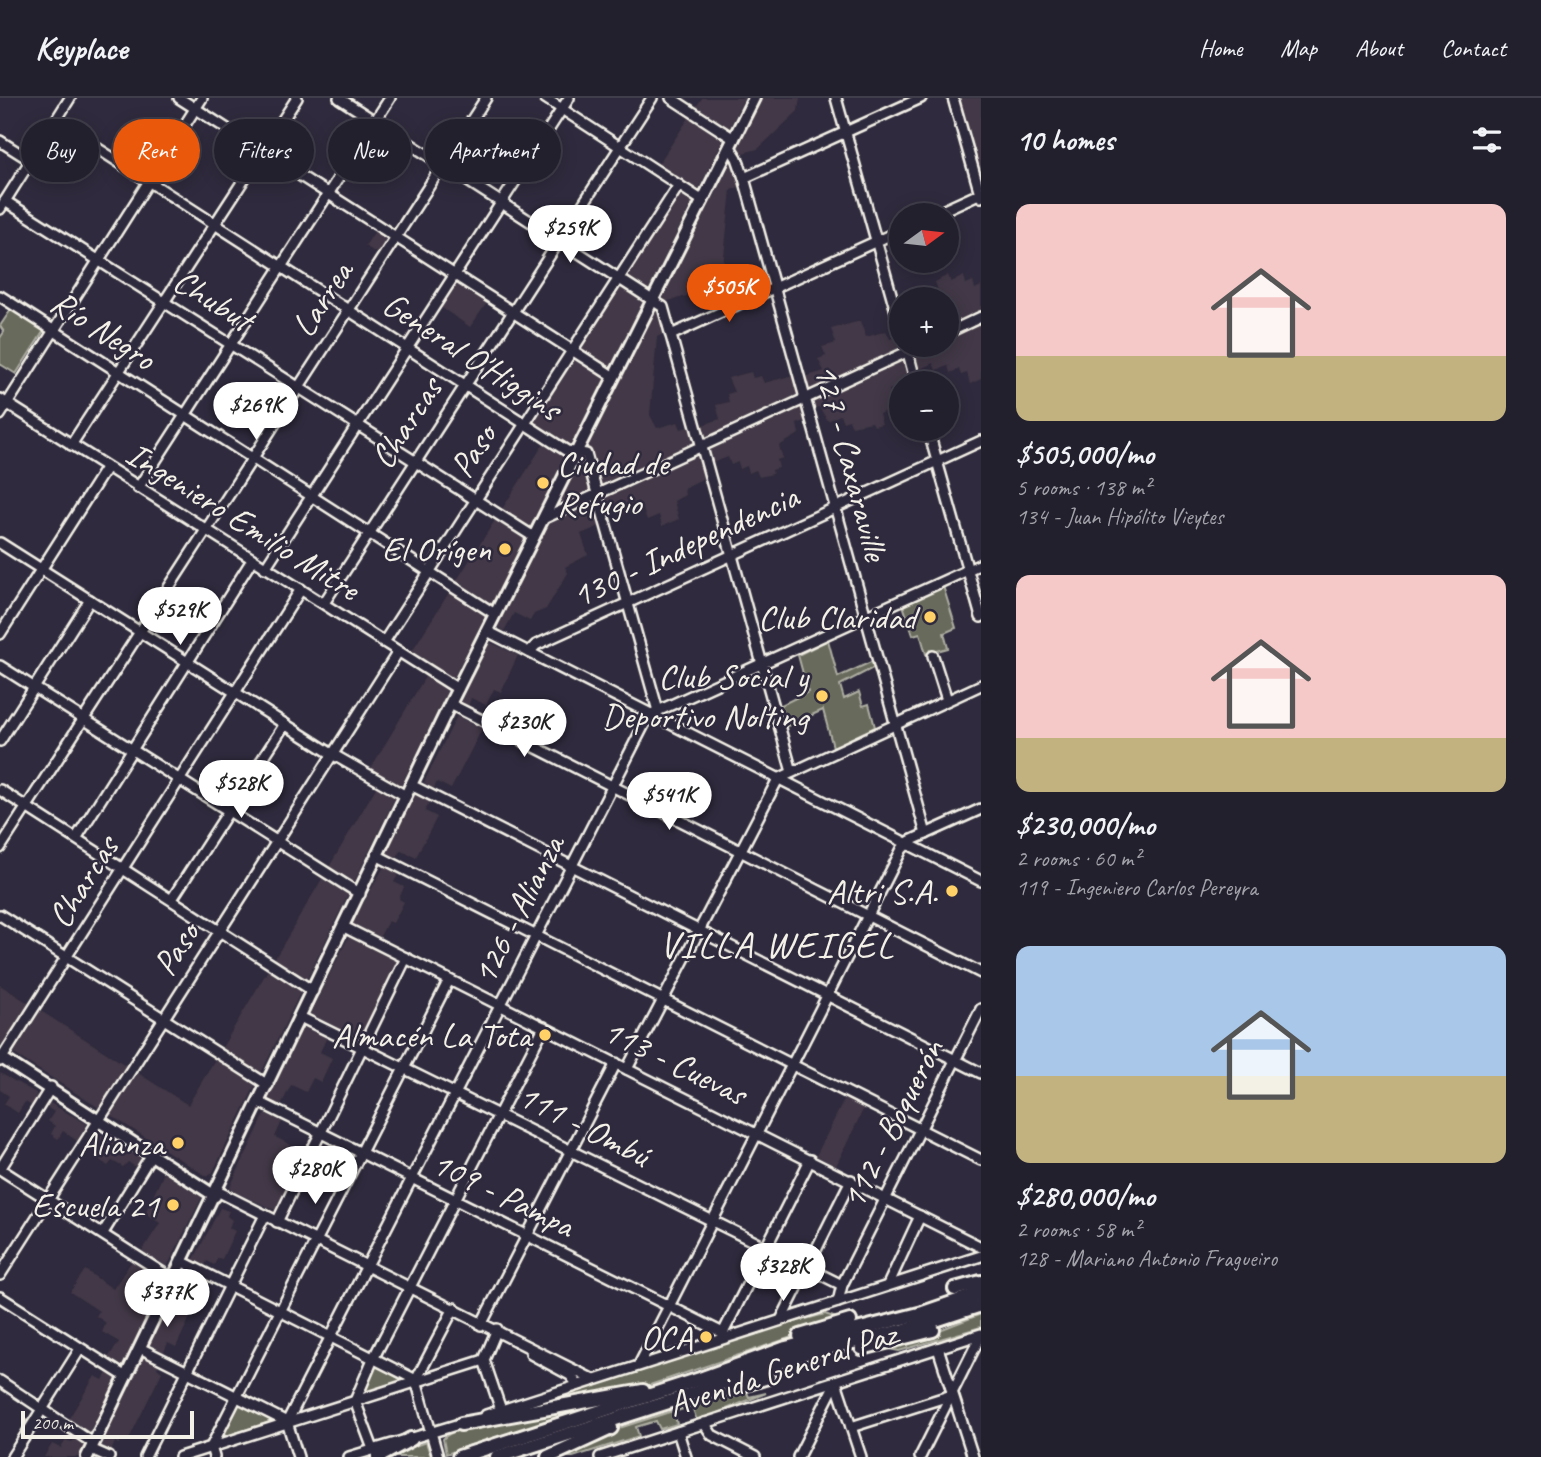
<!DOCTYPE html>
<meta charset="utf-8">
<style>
:root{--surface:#23202e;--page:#2b2836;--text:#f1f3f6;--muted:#a3a3aa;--line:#403e4a;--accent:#ea580c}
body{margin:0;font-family:Caveat,sans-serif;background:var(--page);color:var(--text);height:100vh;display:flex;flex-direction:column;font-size:26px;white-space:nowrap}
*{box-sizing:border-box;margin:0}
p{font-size:23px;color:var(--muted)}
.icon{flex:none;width:38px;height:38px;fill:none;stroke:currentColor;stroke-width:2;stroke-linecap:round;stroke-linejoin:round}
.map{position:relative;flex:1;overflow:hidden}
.side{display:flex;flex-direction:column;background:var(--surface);width:560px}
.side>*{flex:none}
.top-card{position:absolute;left:21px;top:21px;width:665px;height:63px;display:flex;gap:14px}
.needle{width:46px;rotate:75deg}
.controls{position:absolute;left:889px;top:105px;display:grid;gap:14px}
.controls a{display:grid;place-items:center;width:70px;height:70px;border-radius:50%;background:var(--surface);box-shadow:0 4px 18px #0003,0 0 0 2px var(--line);font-size:35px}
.scale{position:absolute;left:21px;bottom:18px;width:173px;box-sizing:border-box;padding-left:7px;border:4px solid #f4f1e8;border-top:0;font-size:19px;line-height:24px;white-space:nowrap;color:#f4f1e8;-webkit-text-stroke:5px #2f2a3d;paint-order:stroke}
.price{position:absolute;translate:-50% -60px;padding:0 16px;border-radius:24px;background:#fff;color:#222;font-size:23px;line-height:46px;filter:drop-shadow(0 2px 4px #0008)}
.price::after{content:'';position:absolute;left:50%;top:42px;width:21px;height:16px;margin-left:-10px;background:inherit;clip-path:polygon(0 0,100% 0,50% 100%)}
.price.current{background:var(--accent);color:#fff}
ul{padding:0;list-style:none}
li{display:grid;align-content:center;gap:14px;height:371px;padding:0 35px}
li span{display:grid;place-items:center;height:217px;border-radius:14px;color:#555}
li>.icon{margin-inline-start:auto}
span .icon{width:126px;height:126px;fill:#fffc;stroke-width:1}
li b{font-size:30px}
h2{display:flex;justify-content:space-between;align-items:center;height:84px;padding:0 35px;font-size:30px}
.pill{padding:0 24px;border-radius:32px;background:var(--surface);box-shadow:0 4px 18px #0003,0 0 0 2px var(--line);font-size:24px;line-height:63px}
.pill.current{background:var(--accent);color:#fff}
header{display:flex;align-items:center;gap:42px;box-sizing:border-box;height:98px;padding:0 35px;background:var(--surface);border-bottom:2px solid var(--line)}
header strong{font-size:33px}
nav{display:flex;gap:38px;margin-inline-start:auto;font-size:24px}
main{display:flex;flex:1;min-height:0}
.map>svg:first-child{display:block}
.built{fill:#423847}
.green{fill:#686a5c;stroke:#aeaea2;stroke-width:2}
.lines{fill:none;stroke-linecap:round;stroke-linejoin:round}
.minor-casing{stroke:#f4f1e8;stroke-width:14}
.major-casing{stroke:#f4f1e8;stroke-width:16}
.highway-casing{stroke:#f4f1e8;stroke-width:18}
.minor{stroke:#2f2a3d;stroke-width:9}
.major{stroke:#2f2a3d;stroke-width:10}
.highway{stroke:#2f2a3d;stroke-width:12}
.poi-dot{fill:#ffd166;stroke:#2f2a3d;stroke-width:2.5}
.labels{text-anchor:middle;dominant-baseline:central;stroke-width:5;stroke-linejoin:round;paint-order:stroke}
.street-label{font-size:35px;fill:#f4f1e8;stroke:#2f2a3d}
.poi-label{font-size:35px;fill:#f4f1e8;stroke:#2f2a3d;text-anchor:end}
.quarter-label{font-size:38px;letter-spacing:2px;fill:#f4f1e8;stroke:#2f2a3d}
</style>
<header>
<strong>Keyplace</strong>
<nav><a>Home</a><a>Map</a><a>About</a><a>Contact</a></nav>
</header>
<main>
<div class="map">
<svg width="981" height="1359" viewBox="0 0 981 1359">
<rect width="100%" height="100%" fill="#2f2a3d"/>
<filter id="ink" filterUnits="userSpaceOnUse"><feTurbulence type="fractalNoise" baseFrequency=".0143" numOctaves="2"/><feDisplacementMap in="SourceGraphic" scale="14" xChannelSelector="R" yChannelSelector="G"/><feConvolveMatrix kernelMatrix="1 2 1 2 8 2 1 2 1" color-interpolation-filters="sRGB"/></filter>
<g filter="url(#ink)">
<g class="built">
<polygon points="702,0 744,0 609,272 576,250 681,85 657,68"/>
<polygon points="762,0 800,0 798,13 758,51 739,56 738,46"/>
<polygon points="956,0 981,0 981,89"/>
<polygon points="382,33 397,43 387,59 372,49"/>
<polygon points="732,63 735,63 744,87 731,92 723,168 690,197 665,204 663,195"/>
<polygon points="377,130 389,139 379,157 365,148"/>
<polygon points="948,177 951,184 964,178 966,186 973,183 975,191 981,188 981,216 947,232 947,201 933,201 940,198 935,184"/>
<polygon points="456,183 460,186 462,184 489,202 470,229 439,208"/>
<polygon points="658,211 667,234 657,239 650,317 657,330 678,324 681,331 694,327 699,345 604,390 599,388 589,353 590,344 654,212"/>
<polygon points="860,223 866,239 886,233 890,241 900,238 901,253 808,295 801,280 824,273 818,261 826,258 822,249 836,245 831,231"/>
<polygon points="981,224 981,281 970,286 967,275 961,277 959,271 950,275 948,268 936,272 933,265 916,273 913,255 932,247 947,247 947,240"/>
<polygon points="572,255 605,276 607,282 455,577 212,1076 206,1078 0,947 0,887 188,1007 377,688 365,680 431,569 410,556 546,342 525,328"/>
<polygon points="903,259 912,282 889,292 893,309 879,316 882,326 874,328 872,324 852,328 849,322 843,324 840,317 828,323 819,309 810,311 811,302"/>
<polygon points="751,274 753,280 761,278 764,285 794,277 799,299 709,343 704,342 700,328 720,321 716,307 729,304 727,296 734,294 728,280"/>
<polygon points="800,305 808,322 797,326 799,336 779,348 783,360 777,362 779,370 772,372 773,376 759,379 756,372 749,375 747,368 740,371 738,364 731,367 728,359 710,366 708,356 711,349"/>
<polygon points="698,354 708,378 684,390 685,397 674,403 679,421 662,428 659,417 647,422 642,409 621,418 618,409 605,413 603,402 606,397"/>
<polygon points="578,363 584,363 592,394 558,410 555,407"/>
<polygon points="595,401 605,426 581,436 588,457 565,469 568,475 546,511 534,516 530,523 514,515 504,533 498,529 547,426"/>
<polygon points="489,544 518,557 501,594 494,591 486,607 471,600 468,609 461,603"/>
<polygon points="457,618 482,631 451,691 437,684 433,692 424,684"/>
<polygon points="419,695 431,700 425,713 437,719 416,759 401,752 397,759 388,760 386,753 414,697"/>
<polygon points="386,765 401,772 394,784 404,789 399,801 404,804 393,825 388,823 378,842 354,829 353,823"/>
<polygon points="350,836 400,862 361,942 310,920 309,917"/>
<polygon points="307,927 329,935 320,954 332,960 321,984 313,980 306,994 291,987 279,1011 270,1006 268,999 301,931"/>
<polygon points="0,975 36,995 37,1000 32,1008 25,1004 18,1015 4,1006 9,998 0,992"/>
<polygon points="845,1000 864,1010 836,1068 816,1058"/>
<polygon points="48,1004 87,1026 77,1043 63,1033 58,1041 51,1036 55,1028 48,1023 54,1014 45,1008"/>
<polygon points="266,1014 283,1021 275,1039 291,1047 284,1062 302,1071 277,1113 232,1093 230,1089"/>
<polygon points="97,1034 139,1059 141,1064 137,1070 128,1064 123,1069 112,1063 108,1068 97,1060 100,1055 88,1048"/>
<polygon points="164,1075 202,1099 167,1169 142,1153 160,1125 145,1115"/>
<polygon points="220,1110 229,1113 227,1118 232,1122 229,1130 235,1133 222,1161 218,1160 214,1167 207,1163 204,1170 193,1163"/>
<polygon points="134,1160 163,1178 165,1188 125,1269 120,1271 105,1264 119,1244 102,1234 106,1225 96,1218 99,1213 70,1194 85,1172 113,1191"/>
<polygon points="189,1172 208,1181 176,1249 168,1245 162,1258 150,1252 148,1247 184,1175"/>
<polygon points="147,1257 160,1264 157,1270 162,1274 128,1343 122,1341 119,1346 115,1344 110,1356 100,1348 142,1259"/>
<polygon points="108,1273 119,1282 93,1333 87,1336 66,1325 95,1278 103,1282"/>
<polygon points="78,1336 87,1343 81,1359 44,1359 52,1346 61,1350 66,1342 72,1344"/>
</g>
<g class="green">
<polygon points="12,210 45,231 16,276 0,266 0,240 4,234 0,228"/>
<polygon points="943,488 956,530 944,535 948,550 926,556 920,535 913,537 903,507"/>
<polygon points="828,542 838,579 873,563 875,569 840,587 844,601 859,594 863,608 869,606 875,629 833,649 823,612 785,629 779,608 808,594 798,557"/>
<polygon points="825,1216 842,1222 641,1290 522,1309 775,1229"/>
<polygon points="981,1216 981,1229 899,1253 878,1249 919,1240"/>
<polygon points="376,1266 403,1283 364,1296 362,1294"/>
<polygon points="745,1290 749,1299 766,1295 697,1323 692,1308 674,1314 677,1326 660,1331 656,1323 636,1329 639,1338 573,1359 556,1359 613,1332"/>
<polygon points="237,1303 276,1322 220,1340"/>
<path d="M605 1304 446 1356 443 1341C454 1324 578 1309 605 1304Z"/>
<polygon points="426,1344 431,1359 383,1359"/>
</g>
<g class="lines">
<g class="minor-casing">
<g id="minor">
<polyline points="179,0 614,279"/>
<polyline points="339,0 663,209 792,674"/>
<polyline points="545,0 703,103"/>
<polyline points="671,0 734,41"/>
<polyline points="836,0 901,231"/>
<polyline points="953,0 981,99"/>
<polyline points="55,23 567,353 586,356 658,613"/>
<polyline points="0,43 30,62"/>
<polyline points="730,49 737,60 744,80 926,736"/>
<polyline points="744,80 921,0"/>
<polyline points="5,103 534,439"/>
<polyline points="0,111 70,0"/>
<polyline points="933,117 981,95"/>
<polyline points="0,198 495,516"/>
<polyline points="947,235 981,219"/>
<polyline points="671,237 901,132"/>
<polyline points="906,247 916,285"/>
<polyline points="0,301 458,591"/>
<polyline points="0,317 202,0"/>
<polyline points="928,331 981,519"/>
<polyline points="71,347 297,0"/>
<polyline points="138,390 390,0"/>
<polyline points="543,421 922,247"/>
<polyline points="0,445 332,656 406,698"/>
<polyline points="265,470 569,0"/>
<polyline points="324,505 652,0"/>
<polyline points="487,533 981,783"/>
<polyline points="0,536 106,370"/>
<polyline points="384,544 679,87"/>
<polyline points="529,554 536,547 981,343"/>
<polyline points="933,558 947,602"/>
<polyline points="0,568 360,796"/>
<polyline points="450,606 981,875"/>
<polyline points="0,643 90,502"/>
<polyline points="411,687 981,975"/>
<polyline points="0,692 313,893"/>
<polyline points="77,739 252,462"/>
<polyline points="0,750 486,0"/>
<polyline points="378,758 981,1062"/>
<polyline points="172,801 285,626"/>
<polyline points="0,817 268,987"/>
<polyline points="344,829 981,1149"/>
<polyline points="300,919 842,1187"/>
<polyline points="0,963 301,491"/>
<polyline points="627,971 778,681 981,587"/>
<polyline points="259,1004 723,1235"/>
<polyline points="0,1071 174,1182"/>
<polyline points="0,1071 51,989"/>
<polyline points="217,1093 594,1282"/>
<polyline points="277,1124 406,860"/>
<polyline points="103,1135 153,1054"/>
<polyline points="183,1164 416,1282"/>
<polyline points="0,1177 398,554"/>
<polyline points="888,1187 920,1118"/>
<polyline points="0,1199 126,1279"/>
<polyline points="838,1204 842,1187 981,911"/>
<polyline points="781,1222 851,1082"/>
<polyline points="481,1227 616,965"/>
<polyline points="497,1231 484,1262 501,1312"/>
<polyline points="724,1239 723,1235 810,1062"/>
<polyline points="140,1250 287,1324"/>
<polyline points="938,1250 973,1359"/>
<polyline points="531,1256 570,1277 578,1287"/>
<polyline points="639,1267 902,751 910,743 981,711"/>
<polyline points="0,1283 93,1345"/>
<polyline points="836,1284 861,1359"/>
<polyline points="486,1317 981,1158"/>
<polyline points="704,1325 712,1337 755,1359"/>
<polyline points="851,1329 952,1297"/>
<polyline points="678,1334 686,1359"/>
<polyline points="91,1351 109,1359"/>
<polyline points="373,1351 355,1303 373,1261 544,929"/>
<polyline points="12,1359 80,1251"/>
<polyline points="145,1359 265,1117"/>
<polyline points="180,1359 484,1262"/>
<polyline points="214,1359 211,1349 449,882"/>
<polyline points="298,1359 287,1324 649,617 981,466"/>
<polyline points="349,1359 466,1324"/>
<polyline points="438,1359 416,1282 454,1210"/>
<polyline points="600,1359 981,1236"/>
<polyline points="798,1359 836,1284"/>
<polyline points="920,1359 981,1237"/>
</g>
</g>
<g class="major-casing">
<g id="major">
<polyline points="0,959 215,1098"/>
<polyline points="87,1359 450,606 754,0"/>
</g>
</g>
<g class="highway-casing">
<g id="highway">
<polyline points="955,1191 981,1184"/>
<polyline points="800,1238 850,1223"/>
<polyline points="862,1250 933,1232"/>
<polyline points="730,1291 768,1279"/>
<polyline points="461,1326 643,1293"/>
<polyline points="378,1359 411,1341"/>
<polyline points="459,1359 700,1281 786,1250 923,1215 981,1195"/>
<polyline points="497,1359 681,1300 802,1256 905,1232 981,1207"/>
<polyline points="548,1359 611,1330"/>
</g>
</g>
<use href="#minor" class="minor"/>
<use href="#major" class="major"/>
<use href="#highway" class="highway"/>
</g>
</g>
<g class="poi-dot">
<circle cx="543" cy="385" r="7"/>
<circle cx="505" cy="451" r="7"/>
<circle cx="930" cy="519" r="7"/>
<circle cx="822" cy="598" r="7"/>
<circle cx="952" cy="793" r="7"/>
<circle cx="545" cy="937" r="7"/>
<circle cx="178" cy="1045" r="7"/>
<circle cx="173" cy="1107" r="7"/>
<circle cx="706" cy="1239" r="7"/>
</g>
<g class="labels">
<g class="street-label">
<text transform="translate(322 201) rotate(-57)">Larrea</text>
<text transform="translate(213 202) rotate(32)">Chubut</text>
<text transform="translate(103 232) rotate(33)">Río Negro</text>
<text transform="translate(472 258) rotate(33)">General O'Higgins</text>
<text transform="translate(406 325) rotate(-57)">Charcas</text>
<text transform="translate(473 353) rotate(-57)">Paso</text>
<text transform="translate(851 364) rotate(75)">127 - Caxaraville</text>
<text transform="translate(243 423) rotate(32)">Ingeniero Emilio Mitre</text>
<text transform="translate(685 448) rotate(-25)">130 - Independencia</text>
<text transform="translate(83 784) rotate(-58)">Charcas</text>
<text transform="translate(518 812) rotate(-63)">126 - Alianza</text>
<text transform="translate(176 851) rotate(-57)">Paso</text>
<text transform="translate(675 964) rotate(26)">113 - Cuevas</text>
<text transform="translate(892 1026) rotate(-63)">112 - Boquerón</text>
<text transform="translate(584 1027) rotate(27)">111 - Ombú</text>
<text transform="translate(503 1096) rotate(26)">109 - Pampa</text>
<text transform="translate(782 1271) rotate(-18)">Avenida General Paz</text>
</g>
<g class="poi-label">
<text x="557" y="365" text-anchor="start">Ciudad de<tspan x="557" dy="40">Refugio</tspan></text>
<text x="491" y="451">El Orígen</text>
<text x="916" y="519">Club Claridad</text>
<text x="808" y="578">Club Social y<tspan x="808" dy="40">Deportivo Nolting</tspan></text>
<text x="938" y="793">Altri S.A.</text>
<text x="531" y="937">Almacén La Tota</text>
<text x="164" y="1045">Alianza</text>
<text x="159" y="1107">Escuela 21</text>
<text x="692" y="1239">OCA</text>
</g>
<g class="quarter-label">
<text x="777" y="846">VILLA WEIGEL</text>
</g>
</g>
</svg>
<div class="controls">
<a><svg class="needle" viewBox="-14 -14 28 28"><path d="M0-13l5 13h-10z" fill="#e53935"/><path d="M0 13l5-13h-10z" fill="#a3a3aa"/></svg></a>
<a>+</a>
<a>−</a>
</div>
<div class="scale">200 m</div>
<b class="price" style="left:570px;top:167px">$259K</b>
<b class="price current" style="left:729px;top:226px">$505K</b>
<b class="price" style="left:256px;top:344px">$269K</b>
<b class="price" style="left:180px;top:549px">$529K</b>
<b class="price" style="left:524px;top:661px">$230K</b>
<b class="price" style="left:241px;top:722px">$528K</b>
<b class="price" style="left:669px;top:734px">$541K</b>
<b class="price" style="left:315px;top:1108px">$280K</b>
<b class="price" style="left:783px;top:1205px">$328K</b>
<b class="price" style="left:167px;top:1231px">$377K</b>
<div class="top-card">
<a class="pill">Buy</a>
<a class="pill current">Rent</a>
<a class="pill">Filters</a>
<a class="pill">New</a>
<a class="pill">Apartment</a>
</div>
</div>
<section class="side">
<h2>10 homes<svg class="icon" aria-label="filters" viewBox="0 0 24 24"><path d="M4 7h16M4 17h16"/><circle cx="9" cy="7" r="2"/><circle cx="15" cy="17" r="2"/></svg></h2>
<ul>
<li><span style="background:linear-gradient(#f6c9c9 70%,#c2b280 0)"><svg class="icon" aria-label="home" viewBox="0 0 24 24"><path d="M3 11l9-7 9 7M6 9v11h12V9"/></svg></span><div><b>$505,000/mo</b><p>5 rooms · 138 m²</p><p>134 - Juan Hipólito Vieytes</p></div></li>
<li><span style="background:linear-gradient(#f6c9c9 75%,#c2b280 0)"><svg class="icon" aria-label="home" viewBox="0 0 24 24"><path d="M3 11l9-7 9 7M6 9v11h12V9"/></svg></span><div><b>$230,000/mo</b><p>2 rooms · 60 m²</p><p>119 - Ingeniero Carlos Pereyra</p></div></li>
<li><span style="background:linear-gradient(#a9c7e8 60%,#c2b280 0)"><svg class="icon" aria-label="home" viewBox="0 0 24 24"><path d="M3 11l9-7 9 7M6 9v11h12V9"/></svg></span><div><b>$280,000/mo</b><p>2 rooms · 58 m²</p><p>128 - Mariano Antonio Fragueiro</p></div></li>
</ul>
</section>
</main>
